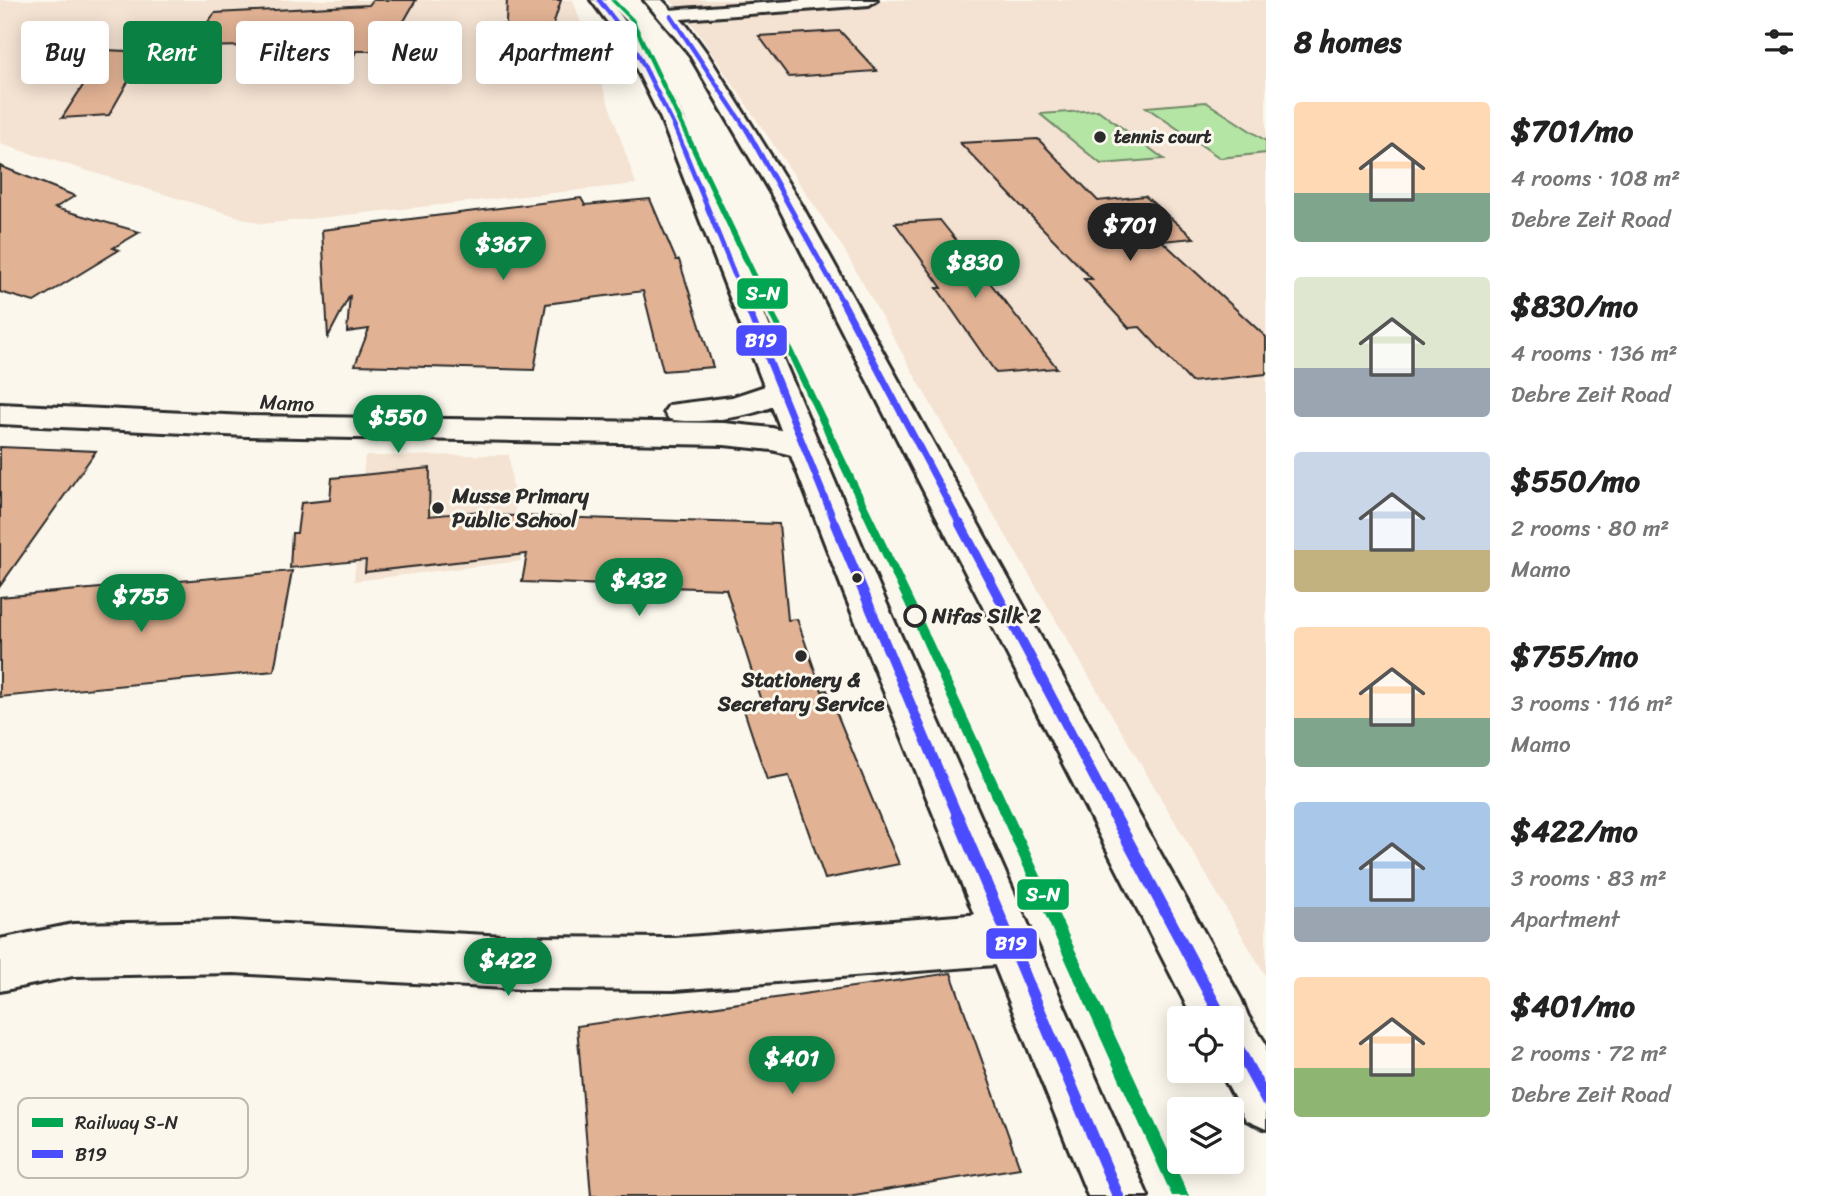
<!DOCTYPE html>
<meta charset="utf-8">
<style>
:root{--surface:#fff;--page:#f6f6f6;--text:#222;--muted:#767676;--accent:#0b8043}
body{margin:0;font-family:Sriracha,sans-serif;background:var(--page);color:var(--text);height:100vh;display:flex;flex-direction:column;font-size:26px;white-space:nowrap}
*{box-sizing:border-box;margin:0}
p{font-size:23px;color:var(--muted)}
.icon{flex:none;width:38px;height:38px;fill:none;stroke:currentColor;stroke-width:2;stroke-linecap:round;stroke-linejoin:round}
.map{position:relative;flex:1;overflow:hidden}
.drawer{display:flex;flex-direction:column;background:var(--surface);width:560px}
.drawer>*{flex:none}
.banner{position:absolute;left:21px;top:21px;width:665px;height:63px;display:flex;gap:14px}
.buttons{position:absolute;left:1167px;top:1006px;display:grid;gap:14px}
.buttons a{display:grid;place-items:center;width:77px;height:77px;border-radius:7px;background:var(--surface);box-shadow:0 4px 18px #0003;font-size:35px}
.price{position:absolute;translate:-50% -60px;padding:0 16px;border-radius:24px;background:var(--accent);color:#fff;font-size:23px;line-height:46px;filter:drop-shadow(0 2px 4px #0008)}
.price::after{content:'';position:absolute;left:50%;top:42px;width:21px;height:16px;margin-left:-10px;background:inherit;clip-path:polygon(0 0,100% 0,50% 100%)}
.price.active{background:#222;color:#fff}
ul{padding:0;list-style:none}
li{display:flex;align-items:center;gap:21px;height:175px;padding:0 28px}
li span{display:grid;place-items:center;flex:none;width:196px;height:140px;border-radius:7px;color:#555}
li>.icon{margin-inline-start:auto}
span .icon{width:84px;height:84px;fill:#fffc;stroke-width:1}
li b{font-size:30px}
h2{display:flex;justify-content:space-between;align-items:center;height:84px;padding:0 28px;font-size:30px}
.pill{padding:0 24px;border-radius:7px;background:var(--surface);box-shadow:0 4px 18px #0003;font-size:24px;line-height:63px}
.pill.active{background:var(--accent);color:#fff}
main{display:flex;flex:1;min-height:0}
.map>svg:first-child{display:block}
.built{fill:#f4e2d2}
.green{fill:#b4e5a4;stroke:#708868;stroke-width:2}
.building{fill:#e2b294;stroke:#2b2b2b;stroke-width:2}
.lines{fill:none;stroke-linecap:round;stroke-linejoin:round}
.street-casing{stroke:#2b2b2b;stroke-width:6}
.secondary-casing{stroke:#2b2b2b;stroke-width:6}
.primary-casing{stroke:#2b2b2b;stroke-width:6}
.street{fill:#fbf7ec;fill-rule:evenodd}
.secondary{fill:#fbf7ec;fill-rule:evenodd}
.primary{fill:#fbf7ec;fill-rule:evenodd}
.bus-1-far4-casing{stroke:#fbf7ec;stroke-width:7}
.bus-1-far3-casing{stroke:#fbf7ec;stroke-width:9}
.bus-1-far2-casing{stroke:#fbf7ec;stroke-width:11}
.bus-1-far1-casing{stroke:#fbf7ec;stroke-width:15}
.bus-1-casing{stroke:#fbf7ec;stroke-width:18}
.bus-1-far4{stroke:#4c4cff;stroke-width:4.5}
.bus-1-far3{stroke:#4c4cff;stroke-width:5}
.bus-1-far2{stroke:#4c4cff;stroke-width:7}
.bus-1-far1{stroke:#4c4cff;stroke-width:10}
.bus-1{stroke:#4c4cff;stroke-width:12}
.rail-1-casing{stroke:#fbf7ec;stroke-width:6}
.rail-1{fill:#00a651;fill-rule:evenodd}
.poi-dot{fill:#2b2b2b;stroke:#fbf7ec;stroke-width:2.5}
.stop-dot{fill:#fbf7ec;stroke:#2b2b2b;stroke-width:3.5}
.labels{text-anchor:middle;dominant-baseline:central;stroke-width:6;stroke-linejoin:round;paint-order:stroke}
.far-poi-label{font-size:18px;font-weight:bold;fill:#2b2b2b;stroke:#fbf7ec;text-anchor:start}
.street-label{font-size:21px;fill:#2b2b2b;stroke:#fbf7ec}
.poi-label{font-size:21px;font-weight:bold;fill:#2b2b2b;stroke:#fbf7ec;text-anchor:start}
.stop-label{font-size:21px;font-weight:bold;fill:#2b2b2b;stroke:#fbf7ec;text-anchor:start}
.key{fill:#fbf7ec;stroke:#bdbab2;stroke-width:2}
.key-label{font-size:19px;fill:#2b2b2b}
.line-badge{stroke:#fbf7ec;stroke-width:2.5}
.badge-label{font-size:19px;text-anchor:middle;font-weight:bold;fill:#fff}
</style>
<main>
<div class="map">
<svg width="1266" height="1196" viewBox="0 0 1266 1196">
<rect width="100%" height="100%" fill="#fbf7ec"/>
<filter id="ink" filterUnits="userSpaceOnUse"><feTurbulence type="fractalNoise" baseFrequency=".0143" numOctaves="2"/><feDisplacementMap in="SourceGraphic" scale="14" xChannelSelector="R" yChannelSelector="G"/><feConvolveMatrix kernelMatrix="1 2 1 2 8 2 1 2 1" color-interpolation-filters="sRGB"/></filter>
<g filter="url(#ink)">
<g class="built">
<polygon points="0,0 573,0 636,184 262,224 0,144"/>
<polygon points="670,0 1266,0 1266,976 982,495 843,248 687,16"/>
<polygon points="509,455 521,561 354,581 365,456"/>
</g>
<g class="green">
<polygon points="1206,102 1266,141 1266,153 1220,158 1146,107"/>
<polygon points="1098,110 1164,159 1101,164 1040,114"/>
</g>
<g class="building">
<polygon points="373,0 416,0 387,51 356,51 351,62 286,62 290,54 246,57 250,46 188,47 215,13 369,5"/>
<polygon points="507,0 561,0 554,22 555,42 505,43"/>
<polygon points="840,31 877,71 789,77 759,36"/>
<polygon points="106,50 145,52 109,115 62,118"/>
<polygon points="1038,139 1098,201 1145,196 1194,238 1162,241 1266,337 1266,374 1191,382 1140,327 1129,328 1084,279 1092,279 960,143"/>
<polygon points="0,166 75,196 55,208 140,232 113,248 119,250 34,302 0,292"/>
<polygon points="581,198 585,205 650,199 676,260 679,260 713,367 663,371 643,291 546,304 534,370 355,365 369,329 347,332 350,295 328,337 322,230"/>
<polygon points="940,220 991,284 1057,368 996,373 937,288 942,288 895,223"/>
<polygon points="0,447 96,451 0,586"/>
<polygon points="430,468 429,516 481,511 481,515 779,524 788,620 797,619 822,691 827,690 899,864 825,879 789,776 767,780 742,704 761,701 726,589 522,582 527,554 365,572 366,560 290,568 292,533 297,533 301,503 330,500 332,478"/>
<polygon points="292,571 274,671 0,697 0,597"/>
<polygon points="951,973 1020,1168 848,1196 591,1196 577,1026"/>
</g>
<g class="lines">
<g class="street-casing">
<g id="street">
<polygon points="804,0 877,0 869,5 669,20 661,15 669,10"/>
<polygon points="1008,912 1026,920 1034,938 1026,956 1008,964 675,990 524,989 234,973 73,976 0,991 0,939 73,924 234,921 524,937 675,938"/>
</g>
</g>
<g class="secondary-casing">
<g id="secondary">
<path d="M780 381 791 384 795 391C779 415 696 426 669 419L664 412 669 405 732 397Z"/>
<polygon points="0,404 246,416 724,423 772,428 815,439 819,447 815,455 803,458 772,450 724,445 246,436 0,424"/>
</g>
</g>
<g class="primary-casing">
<g id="primary">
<path d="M591 0H608C639 36 661 76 682 119L882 593 1148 1196H1088L844 593 661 119 624 44Z"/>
<polygon points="644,0 662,0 687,26 706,52 801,204 1241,999 1248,1016 1266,1044 1266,1129 1246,1120 1220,1071 1232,1071 1232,1018 1193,1018 777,204 688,52"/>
</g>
</g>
<use href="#street" class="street"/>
<use href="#secondary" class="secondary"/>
<use href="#primary" class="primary"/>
<g class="bus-1-far4-casing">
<g id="bus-1-far4">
<polyline points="599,0 633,44 677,132"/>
<polyline points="671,16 748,132"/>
</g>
</g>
<g class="bus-1-far3-casing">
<g id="bus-1-far3">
<polyline points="676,130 746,303"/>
<polyline points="747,130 843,303"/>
</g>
</g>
<g class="bus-1-far2-casing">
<g id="bus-1-far2">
<polyline points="745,301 836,526"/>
<polyline points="842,301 961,526"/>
</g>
</g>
<g class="bus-1-far1-casing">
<g id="bus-1-far1">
<polyline points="835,524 958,817"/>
<polyline points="960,524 1115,817"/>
</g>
</g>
<g class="bus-1-casing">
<g id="bus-1">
<polyline points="957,815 1118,1196"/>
<polyline points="1114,815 1222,1018"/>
<polyline points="1232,1037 1266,1100"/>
</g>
</g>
<use href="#bus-1-far4" class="bus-1-far4"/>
<use href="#bus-1-far3" class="bus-1-far3"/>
<use href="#bus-1-far2" class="bus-1-far2"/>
<use href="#bus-1-far1" class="bus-1-far1"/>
<use href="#bus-1" class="bus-1"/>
<g class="rail-1-casing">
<polygon id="rail-1" points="610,0 615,0 634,19 916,606 1189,1196 1172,1196 906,606 630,20"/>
</g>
<use href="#rail-1" class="rail-1"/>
</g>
</g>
<g class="poi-dot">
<circle cx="1100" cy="137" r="7"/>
<circle cx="438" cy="508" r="7"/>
<circle cx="857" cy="578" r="6"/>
<circle cx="801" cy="656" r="7"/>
</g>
<circle class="stop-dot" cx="915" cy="616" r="10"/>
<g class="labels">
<g class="far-poi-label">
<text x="1114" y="137">tennis court</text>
</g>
<g class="street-label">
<text transform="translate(287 403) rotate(3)">Mamo</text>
</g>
<g class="poi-label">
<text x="452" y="496">Musse Primary<tspan x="452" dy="24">Public School</tspan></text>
<text x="801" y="680" text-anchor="middle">Stationery &amp;<tspan x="801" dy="24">Secretary Service</tspan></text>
</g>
<g class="stop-label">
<text x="932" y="616">Nifas Silk 2</text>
</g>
</g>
<rect x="18" y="1098" width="230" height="80" rx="10" class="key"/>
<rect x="32" y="1118" width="31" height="9" fill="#00a651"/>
<rect x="32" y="1150" width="31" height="8" fill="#4c4cff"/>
<g class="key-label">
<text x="75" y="1129">Railway S-N</text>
<text x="75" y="1161">B19</text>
</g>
<g class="line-badge">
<rect x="736" y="277" width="53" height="33" rx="7" fill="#00a651"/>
<rect x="735" y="324" width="53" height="33" rx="7" fill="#4c4cff"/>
<rect x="1016" y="878" width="54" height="33" rx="7" fill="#00a651"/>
<rect x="985" y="927" width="53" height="33" rx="7" fill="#4c4cff"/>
</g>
<g class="badge-label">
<text x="763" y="300">S-N</text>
<text x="761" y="347">B19</text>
<text x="1043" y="901">S-N</text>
<text x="1011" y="950">B19</text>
</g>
</svg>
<div class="buttons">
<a><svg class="icon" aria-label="locate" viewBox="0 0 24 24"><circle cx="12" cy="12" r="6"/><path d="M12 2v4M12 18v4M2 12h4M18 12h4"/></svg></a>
<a><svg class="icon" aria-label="layers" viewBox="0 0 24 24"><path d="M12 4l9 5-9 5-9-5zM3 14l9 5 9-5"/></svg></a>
</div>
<b class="price active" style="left:1130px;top:263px">$701</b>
<b class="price" style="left:503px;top:282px">$367</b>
<b class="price" style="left:975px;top:300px">$830</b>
<b class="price" style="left:398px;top:455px">$550</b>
<b class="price" style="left:639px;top:618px">$432</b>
<b class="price" style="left:141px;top:634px">$755</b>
<b class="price" style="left:508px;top:998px">$422</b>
<b class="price" style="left:792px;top:1096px">$401</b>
<div class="banner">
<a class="pill">Buy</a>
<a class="pill active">Rent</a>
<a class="pill">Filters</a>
<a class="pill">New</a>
<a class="pill">Apartment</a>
</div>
</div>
<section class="drawer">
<h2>8 homes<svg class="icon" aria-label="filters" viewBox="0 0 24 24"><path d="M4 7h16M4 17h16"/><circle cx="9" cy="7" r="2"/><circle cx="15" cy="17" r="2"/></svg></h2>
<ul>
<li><span style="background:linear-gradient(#ffd9b3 65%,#7fa58c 0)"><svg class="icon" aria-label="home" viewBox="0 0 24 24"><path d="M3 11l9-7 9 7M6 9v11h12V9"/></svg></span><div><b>$701/mo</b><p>4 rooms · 108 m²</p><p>Debre Zeit Road</p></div></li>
<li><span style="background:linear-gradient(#dfe7d0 65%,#9aa5b1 0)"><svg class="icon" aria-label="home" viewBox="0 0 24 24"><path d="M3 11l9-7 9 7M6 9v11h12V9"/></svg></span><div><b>$830/mo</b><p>4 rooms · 136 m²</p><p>Debre Zeit Road</p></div></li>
<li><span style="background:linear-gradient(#c9d6e8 70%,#c2b280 0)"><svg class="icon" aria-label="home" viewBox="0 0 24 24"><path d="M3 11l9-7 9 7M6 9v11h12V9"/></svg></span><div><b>$550/mo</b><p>2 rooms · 80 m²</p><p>Mamo</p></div></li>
<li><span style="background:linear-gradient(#ffd9b3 65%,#7fa58c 0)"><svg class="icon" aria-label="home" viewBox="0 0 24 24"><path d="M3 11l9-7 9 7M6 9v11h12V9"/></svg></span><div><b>$755/mo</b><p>3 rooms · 116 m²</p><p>Mamo</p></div></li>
<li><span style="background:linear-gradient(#a9c7e8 75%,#9aa5b1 0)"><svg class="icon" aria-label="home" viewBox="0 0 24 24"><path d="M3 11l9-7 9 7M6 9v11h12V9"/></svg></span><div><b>$422/mo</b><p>3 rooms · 83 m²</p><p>Apartment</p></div></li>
<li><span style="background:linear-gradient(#ffd9b3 65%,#8fb573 0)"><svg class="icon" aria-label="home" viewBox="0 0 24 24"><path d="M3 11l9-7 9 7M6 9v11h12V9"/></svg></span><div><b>$401/mo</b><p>2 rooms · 72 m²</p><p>Debre Zeit Road</p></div></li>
</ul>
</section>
</main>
